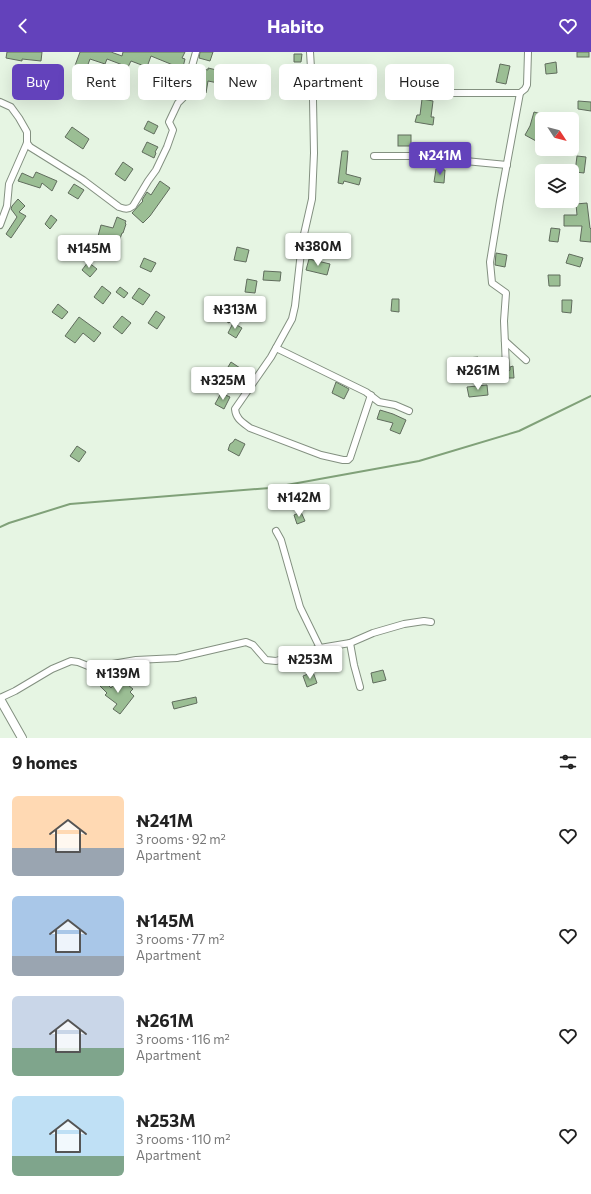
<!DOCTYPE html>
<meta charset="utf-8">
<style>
:root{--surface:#fff;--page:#f6f6f6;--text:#222;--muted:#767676;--accent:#6342bb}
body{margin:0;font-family:Commissioner,sans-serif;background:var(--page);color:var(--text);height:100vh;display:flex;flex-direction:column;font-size:15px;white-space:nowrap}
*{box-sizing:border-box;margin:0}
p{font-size:13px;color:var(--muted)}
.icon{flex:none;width:22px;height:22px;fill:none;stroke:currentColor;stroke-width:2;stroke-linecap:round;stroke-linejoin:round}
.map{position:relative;height:686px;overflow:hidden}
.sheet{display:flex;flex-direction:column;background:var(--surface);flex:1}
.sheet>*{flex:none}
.guide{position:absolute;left:12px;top:12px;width:567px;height:36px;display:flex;gap:8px}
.needle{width:26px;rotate:126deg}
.fabs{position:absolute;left:535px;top:60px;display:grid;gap:8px}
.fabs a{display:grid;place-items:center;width:44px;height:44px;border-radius:6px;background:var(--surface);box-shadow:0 4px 16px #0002;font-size:20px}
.price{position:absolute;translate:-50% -34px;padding:0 9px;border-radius:4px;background:#fff;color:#222;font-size:13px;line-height:26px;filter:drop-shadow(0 1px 2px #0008)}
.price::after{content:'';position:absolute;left:50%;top:24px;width:12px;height:9px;margin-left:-6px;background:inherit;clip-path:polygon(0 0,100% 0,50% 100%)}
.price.on{background:var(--accent);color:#fff}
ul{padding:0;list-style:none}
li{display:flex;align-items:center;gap:12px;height:100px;padding:0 12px}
li span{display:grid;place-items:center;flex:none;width:112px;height:80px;border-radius:6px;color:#555}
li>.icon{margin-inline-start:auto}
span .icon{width:48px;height:48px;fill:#fffc;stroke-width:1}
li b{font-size:17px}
h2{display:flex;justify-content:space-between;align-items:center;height:48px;padding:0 12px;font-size:17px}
.pill{padding:0 14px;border-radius:6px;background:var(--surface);box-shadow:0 4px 16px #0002;font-size:14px;line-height:36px}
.pill.on{background:var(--accent);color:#fff}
header{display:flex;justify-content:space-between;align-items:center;height:52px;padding:0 12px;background:var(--accent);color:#fff;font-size:18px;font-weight:700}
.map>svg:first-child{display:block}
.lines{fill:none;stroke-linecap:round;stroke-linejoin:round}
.stream{stroke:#80a179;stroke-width:2}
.building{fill:#9bbe94;stroke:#606c5d}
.minor-casing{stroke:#839080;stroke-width:8}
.major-casing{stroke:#839080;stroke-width:10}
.minor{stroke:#fff;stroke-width:6}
.major{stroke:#fff;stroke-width:8}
</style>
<header><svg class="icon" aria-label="back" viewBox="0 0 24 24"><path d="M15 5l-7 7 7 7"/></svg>Habito<svg class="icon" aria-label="heart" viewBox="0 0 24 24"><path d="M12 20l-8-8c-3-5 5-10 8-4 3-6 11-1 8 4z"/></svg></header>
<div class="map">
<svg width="591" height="686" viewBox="0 0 591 686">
<rect width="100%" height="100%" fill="#e6f5e3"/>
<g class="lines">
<polyline class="stream" points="0,475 9,471 70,452 270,436 419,409 519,379 591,344"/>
</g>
<g class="building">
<polygon points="7,0 42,0 41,9 22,7 22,9 6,6"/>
<polygon points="80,0 111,0 122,4 123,0 185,0 182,6 185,7 181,23 183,24 178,41 166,38 173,13 151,4 147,15 131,9 128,15 107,7 105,12 90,7 84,23 73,19"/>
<polygon points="200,0 213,0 210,9 199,6"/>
<rect x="577" y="0" width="12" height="5"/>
<polygon points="294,2 302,2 301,10 294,10"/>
<polygon points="556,10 557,21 546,22 545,12"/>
<polygon points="500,12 510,14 506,32 496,30"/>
<polygon points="196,16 208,18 208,16 221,19 218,31 208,29 206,41 194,40 196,25 194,25"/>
<polygon points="422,47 433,49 431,65 434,65 433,73 415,70 417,63 420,63"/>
<polygon points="578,49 591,50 591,59 578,57"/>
<polygon points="534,60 545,63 544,67 542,67 542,78 536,89 525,83 530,74"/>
<polygon points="148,69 158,74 154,82 144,77"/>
<polygon points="72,75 89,87 83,97 65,85"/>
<rect x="398" y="83" width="13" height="11"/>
<polygon points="147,90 158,95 155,100 156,101 154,106 142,100"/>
<polygon points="342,99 348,99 346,122 361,126 359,133 344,129 343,132 338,131"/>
<polygon points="577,104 586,105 584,121 575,120"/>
<polygon points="123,110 133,117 125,129 115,122"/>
<polygon points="436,117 445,118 444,131 434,130"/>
<polygon points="36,120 57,129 52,139 42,131 40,136 18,129 22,121 33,126"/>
<polygon points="160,129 170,136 150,164 143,171 132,161 143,149 142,148 147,140 151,143"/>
<polygon points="74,132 84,138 78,147 68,141"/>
<polygon points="18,147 25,154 19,160 26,164 11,186 6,182 17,165 11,157 12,154"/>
<polygon points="587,151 590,176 591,177 591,190 580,189 582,174 564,174 564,163 577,163 576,152"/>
<polygon points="51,163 57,168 50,177 45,172"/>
<polygon points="117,165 126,169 125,171 126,172 123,181 122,181 117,195 97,188 101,173 113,176"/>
<polygon points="551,176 560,177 558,190 549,189"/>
<polygon points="237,195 249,198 246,210 234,208"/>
<polygon points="496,201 507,203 505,215 495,213"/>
<polygon points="569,202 583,206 580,215 566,211"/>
<polygon points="144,206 156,211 151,220 140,215"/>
<polygon points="309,207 330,212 327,223 306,218"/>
<polygon points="88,210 97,217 90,225 82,218"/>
<polygon points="264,219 281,220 280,229 263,228"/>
<polygon points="548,223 560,223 560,234 549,234"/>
<polygon points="247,227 257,229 255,241 245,240"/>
<polygon points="102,234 111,241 103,252 94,245"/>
<polygon points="120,235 128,241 124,246 116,240"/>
<polygon points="139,236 150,243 143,253 132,246"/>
<polygon points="392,247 399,247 399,260 391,259"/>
<polygon points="562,248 572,248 571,261 562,260"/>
<polygon points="58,252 68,260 62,267 52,260"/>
<polygon points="156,259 165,265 157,277 148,271"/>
<polygon points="223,260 232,266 229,271 219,265"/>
<polygon points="122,264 131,271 122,282 113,275"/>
<polygon points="79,265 101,281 94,290 83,281 75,291 65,284"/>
<polygon points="233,271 242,276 236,286 228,281"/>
<polygon points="478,305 478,315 467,315 467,306"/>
<polygon points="231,310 246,320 239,330 225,320"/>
<polygon points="513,314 514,326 507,326 491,324 492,316 502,317 504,320 507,320 510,318 510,315"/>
<polygon points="336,330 349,337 344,347 332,341"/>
<polygon points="487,333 488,343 469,345 467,335"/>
<polygon points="221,341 230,345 224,357 215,352"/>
<polygon points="380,358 393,362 406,368 400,382 390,378 393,371 377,367"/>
<polygon points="235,387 245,392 239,404 228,398 230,392 233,390"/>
<polygon points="77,394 86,400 79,410 70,404"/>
<polygon points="301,460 305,469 297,472 294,463"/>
<polygon points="383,618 386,628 373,631 371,621"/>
<polygon points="313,620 317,631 307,635 303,624"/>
<polygon points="119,626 133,637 130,640 134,644 120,662 113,657 117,652 105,643 107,641 98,632 102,627 111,636"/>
<polygon points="196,645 197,651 174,657 172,650"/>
</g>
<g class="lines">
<g class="minor-casing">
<g id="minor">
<path d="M310 0 313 48 314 101 312 147 302 191 295 254 292 267 271 305 235 357C236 367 242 370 250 376L321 403 343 408H348L350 406 371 343"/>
<polyline points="432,41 520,41 525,37 527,33 528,0"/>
<polyline points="0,50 11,55 19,66 27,80 27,91 9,132 7,154 0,173"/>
<path d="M27 91 30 95 83 128 119 155C125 157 128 158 133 154L148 129 156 118 167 95 173 78 169 70 178 51 183 46 196 0"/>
<polyline points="374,104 413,104 507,113"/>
<polyline points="505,289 526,308"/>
<polyline points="276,296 366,340 379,350 395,353 409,359"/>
<polyline points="506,316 504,269 506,241 492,231 490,210 500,149 520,41"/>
<polyline points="276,479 281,488 300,555 320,596"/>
<polyline points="350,591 354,613 360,635"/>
<polyline points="0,646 15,639 52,617 71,609 78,610 88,614 95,615 136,608 177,606 246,590 253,593 266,608 276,609 320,596 350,591 373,581 404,572 424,569 431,570"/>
</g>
</g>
<g class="major-casing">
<polyline id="major" points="0,647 22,686"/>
</g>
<use href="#minor" class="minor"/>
<use href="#major" class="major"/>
</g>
</svg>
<div class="fabs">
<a><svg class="needle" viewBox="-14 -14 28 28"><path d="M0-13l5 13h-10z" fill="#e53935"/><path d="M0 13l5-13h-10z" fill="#767676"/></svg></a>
<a><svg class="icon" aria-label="layers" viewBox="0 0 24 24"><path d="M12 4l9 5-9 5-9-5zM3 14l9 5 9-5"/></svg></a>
</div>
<b class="price on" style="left:440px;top:124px">₦241M</b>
<b class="price" style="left:318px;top:215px">₦380M</b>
<b class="price" style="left:89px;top:217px">₦145M</b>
<b class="price" style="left:235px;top:278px">₦313M</b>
<b class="price" style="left:478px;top:339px">₦261M</b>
<b class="price" style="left:223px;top:349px">₦325M</b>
<b class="price" style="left:299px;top:466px">₦142M</b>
<b class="price" style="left:310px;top:628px">₦253M</b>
<b class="price" style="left:118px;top:642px">₦139M</b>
<div class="guide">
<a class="pill on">Buy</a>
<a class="pill">Rent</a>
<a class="pill">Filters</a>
<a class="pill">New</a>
<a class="pill">Apartment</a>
<a class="pill">House</a>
</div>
</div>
<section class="sheet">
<h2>9 homes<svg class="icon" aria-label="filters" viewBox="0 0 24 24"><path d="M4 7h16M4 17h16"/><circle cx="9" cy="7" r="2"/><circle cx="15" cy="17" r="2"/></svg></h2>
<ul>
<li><span style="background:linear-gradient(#ffd9b3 65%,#9aa5b1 0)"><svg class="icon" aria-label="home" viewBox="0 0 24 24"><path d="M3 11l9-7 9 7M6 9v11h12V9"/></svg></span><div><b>₦241M</b><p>3 rooms · 92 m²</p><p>Apartment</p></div><svg class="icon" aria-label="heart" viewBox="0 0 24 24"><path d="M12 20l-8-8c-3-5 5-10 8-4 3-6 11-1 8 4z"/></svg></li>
<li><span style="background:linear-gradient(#a9c7e8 75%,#9aa5b1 0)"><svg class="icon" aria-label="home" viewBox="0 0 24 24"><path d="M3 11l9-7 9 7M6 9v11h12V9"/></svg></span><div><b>₦145M</b><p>3 rooms · 77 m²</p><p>Apartment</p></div><svg class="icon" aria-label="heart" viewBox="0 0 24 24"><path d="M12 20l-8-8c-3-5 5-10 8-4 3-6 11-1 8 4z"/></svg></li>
<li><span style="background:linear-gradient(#c9d6e8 65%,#7fa58c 0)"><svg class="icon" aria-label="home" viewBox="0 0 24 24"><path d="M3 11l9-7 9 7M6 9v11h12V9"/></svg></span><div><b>₦261M</b><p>3 rooms · 116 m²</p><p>Apartment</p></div><svg class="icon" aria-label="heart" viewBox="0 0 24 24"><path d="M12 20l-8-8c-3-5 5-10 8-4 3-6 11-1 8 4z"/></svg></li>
<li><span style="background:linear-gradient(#bfe0f5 75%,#7fa58c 0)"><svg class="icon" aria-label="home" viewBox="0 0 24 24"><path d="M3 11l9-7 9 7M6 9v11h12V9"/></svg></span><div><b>₦253M</b><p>3 rooms · 110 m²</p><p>Apartment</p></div><svg class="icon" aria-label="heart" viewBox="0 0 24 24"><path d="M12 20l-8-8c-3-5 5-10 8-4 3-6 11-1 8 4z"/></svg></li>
</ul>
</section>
